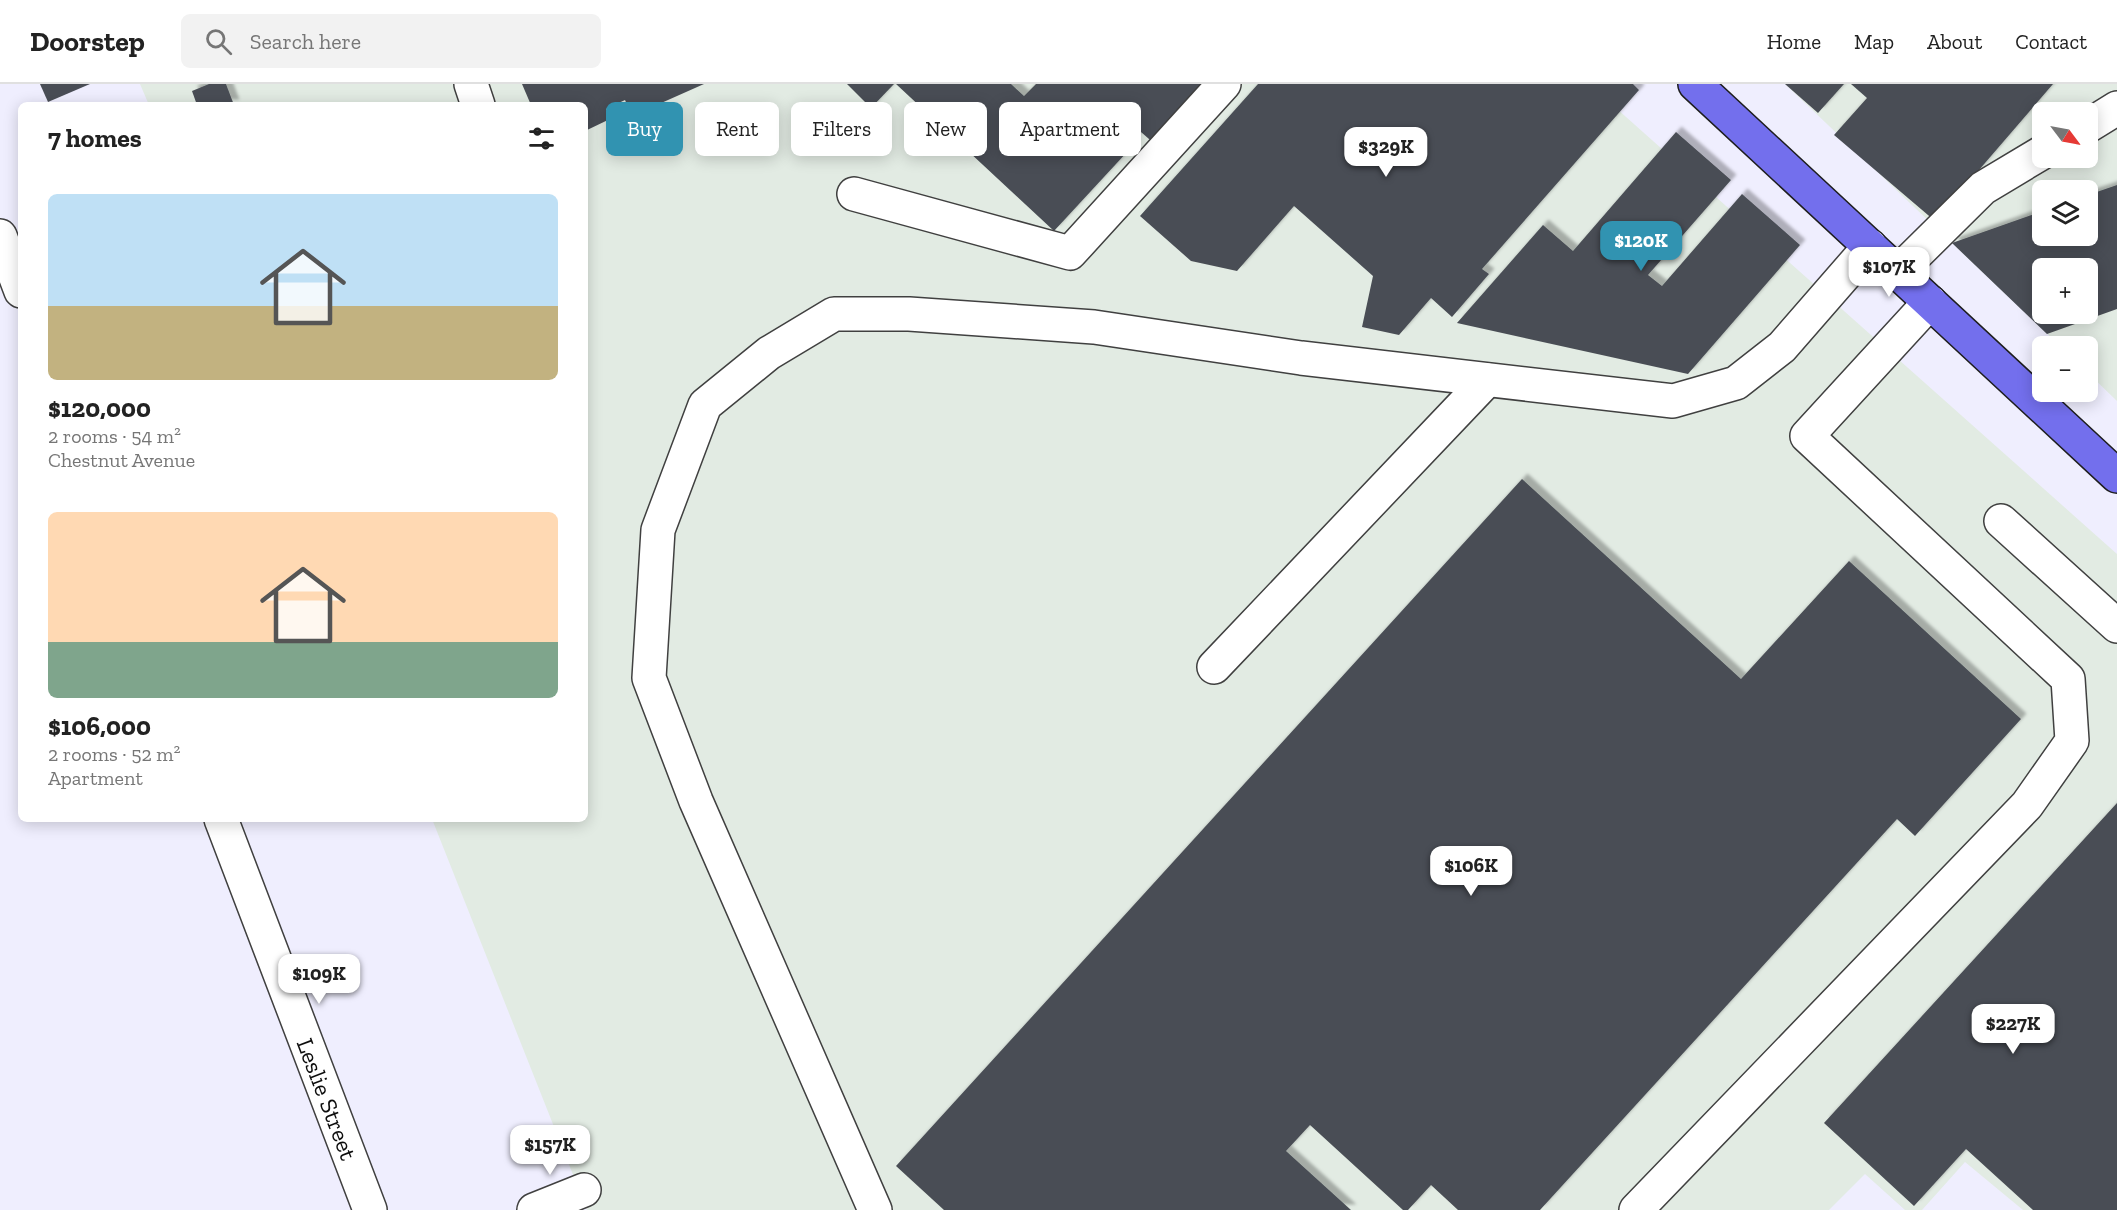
<!DOCTYPE html>
<meta charset="utf-8">
<style>
:root{--surface:#fff;--page:#f2f2f2;--text:#222;--muted:#767676;--line:#e0e0e0;--accent:#3193b1}
body{margin:0;font-family:"Zilla Slab",serif;background:var(--page);color:var(--text);height:100vh;display:flex;flex-direction:column;font-size:22px;white-space:nowrap}
*{box-sizing:border-box;margin:0}
p{font-size:20px;color:var(--muted)}
.icon{flex:none;width:33px;height:33px;fill:none;stroke:currentColor;stroke-width:2;stroke-linecap:round;stroke-linejoin:round}
.map{position:relative;flex:1;overflow:hidden}
.panel{position:absolute;left:18px;top:18px;width:570px;height:720px;display:flex;flex-direction:column;background:var(--surface);border-radius:9px;box-shadow:0 3px 15px #0003}
.panel>*{flex:none}
.hud{position:absolute;left:606px;top:18px;width:570px;height:54px;display:flex;gap:12px}
.needle{width:39px;rotate:122deg}
.controls{position:absolute;left:2032px;top:18px;display:grid;gap:12px}
.controls a{display:grid;place-items:center;width:66px;height:66px;border-radius:9px;background:var(--surface);box-shadow:0 3px 15px #0003;font-size:30px}
.price{position:absolute;translate:-50% -51px;padding:0 14px;border-radius:12px;background:#fff;color:#222;font-size:20px;line-height:39px;filter:drop-shadow(0 2px 3px #0008)}
.price::after{content:'';position:absolute;left:50%;top:36px;width:18px;height:14px;margin-left:-9px;background:inherit;clip-path:polygon(0 0,100% 0,50% 100%)}
.price.active{background:var(--accent);color:#fff}
ul{padding:0;list-style:none}
li{display:grid;align-content:center;gap:12px;height:318px;padding:0 30px}
li span{display:grid;place-items:center;height:186px;border-radius:9px;color:#555}
li>.icon{margin-inline-start:auto}
span .icon{width:108px;height:108px;fill:#fffc;stroke-width:1}
li b{font-size:26px}
h2{display:flex;justify-content:space-between;align-items:center;height:72px;padding:0 30px;font-size:26px}
.tag{padding:0 21px;border-radius:9px;background:var(--surface);box-shadow:0 3px 15px #0003;font-size:21px;line-height:54px}
.tag.active{background:var(--accent);color:#fff}
header{display:flex;align-items:center;gap:36px;box-sizing:border-box;height:84px;padding:0 30px;background:var(--surface);border-bottom:2px solid var(--line)}
header strong{font-size:28px}
nav{display:flex;gap:33px;margin-inline-start:auto;font-size:21px}
.search{width:420px;height:54px;background:var(--page);display:flex;align-items:center;gap:15px;box-sizing:border-box;padding:0 21px;border-radius:9px;color:var(--muted);font-size:22px}
.map>svg:first-child{display:block}
.industrial{fill:#e2ebe3;fill-rule:evenodd}
.building{fill:#4a4e55;fill-rule:evenodd;filter:url(#shadow)}
.lines{fill:none;stroke-linecap:round;stroke-linejoin:round}
.minor-casing{stroke:#404040;stroke-width:36}
.major-casing{stroke:#1e1e1e;stroke-width:36}
.minor{stroke:#fff;stroke-width:33}
.major{stroke:#736fed;stroke-width:33}
.labels{text-anchor:middle;dominant-baseline:central;stroke-width:6;stroke-linejoin:round;paint-order:stroke}
.street-label{font-size:24px;fill:#0d0d0d;stroke:#fff}
</style>
<header>
<strong>Doorstep</strong>
<div class="search"><svg class="icon" aria-label="search" viewBox="0 0 24 24"><circle cx="10" cy="10" r="6"/><path d="M15 15l6 6"/></svg>Search here</div>
<nav><a>Home</a><a>Map</a><a>About</a><a>Contact</a></nav>
</header>
<div class="map">
<svg width="2117" height="1126" viewBox="0 0 2117 1126">
<defs>
<filter id="shadow"><feDropShadow dx="5.5" dy="-5.5" stdDeviation="1.5" flood-color="#0004"/></filter>
</defs>
<rect width="100%" height="100%" fill="#efeefe"/>
<g class="industrial">
<polygon points="140,0 1589,0 2117,470 2117,1126 2023,1126 1965,1078 1922,1126 1905,1126 1865,1090 1829,1126 587,1126 432,735 585,735 585,21 149,21"/>
<path d="M1785 0H2117V317L2088 289V262H2060ZM2043 28H2088V74H2043ZM2043 106H2088V152H2043ZM2043 184H2088V230H2043Z"/>
</g>
<g class="building">
<polygon points="40,0 90,0 48,18"/>
<polygon points="209,0 226,0 234,21 197,21 192,7"/>
<polygon points="522,0 704,0 632,32 625,16 606,25 610,35 585,47 585,21 531,21"/>
<polygon points="847,0 894,0 871,24"/>
<polygon points="896,0 1011,0 1024,12 1036,0 1214,0 1157,62 1141,48 1126,65 1128,67 1054,147"/>
<polygon points="1258,0 1633,0 1639,6 1482,185 1489,190 1452,233 1431,214 1399,251 1362,243 1373,192 1294,122 1237,187 1191,177 1140,132"/>
<polygon points="1785,0 1844,0 1818,29"/>
<polygon points="1851,0 2053,0 1935,137 1834,51 1867,14"/>
<polygon points="1676,48 1731,96 1648,191 1662,202 1742,110 1800,161 1688,290 1457,239 1543,141 1573,167"/>
<path d="M2117 101V225L2047 250 1952 159 2043 127V152H2088V111ZM2043 184H2088V230H2043Z"/>
<polygon points="1522,395 1741,595 1849,477 2021,635 1915,752 1897,735 1540,1126 1458,1126 1431,1101 1408,1126 1403,1126 1310,1041 1286,1067 1351,1126 944,1126 896,1082"/>
<polygon points="2117,719 2117,1126 2033,1126 1966,1065 1914,1122 1824,1039"/>
</g>
<g class="lines">
<g class="minor-casing">
<g id="minor">
<polyline points="471,0 478,21"/>
<polyline points="2088,42 2117,24"/>
<polyline points="854,110 1070,169 1224,0"/>
<polyline points="0,152 21,207"/>
<polyline points="1898,188 1983,104 2043,68"/>
<polyline points="2001,437 2117,542"/>
<polyline points="1214,583 1487,296"/>
<polyline points="221,735 370,1126"/>
<polyline points="534,1126 584,1106"/>
<polyline points="875,1126 696,717 649,594 658,446 705,321 769,269 834,230 909,230 1094,243 1301,274 1673,317 1736,299 1782,263 1870,162"/>
<polyline points="1636,1126 2027,721 2072,657 2068,595 1807,352 1930,218"/>
</g>
</g>
<g class="major-casing">
<polyline id="major" points="1695,0 2117,392"/>
</g>
<use href="#minor" class="minor"/>
<use href="#major" class="major"/>
</g>
<g class="labels">
<g class="street-label">
<text transform="translate(327 1015) rotate(69)">Leslie Street</text>
</g>
</g>
</svg>
<div class="controls">
<a><svg class="needle" viewBox="-14 -14 28 28"><path d="M0-13l5 13h-10z" fill="#e53935"/><path d="M0 13l5-13h-10z" fill="#767676"/></svg></a>
<a><svg class="icon" aria-label="layers" viewBox="0 0 24 24"><path d="M12 4l9 5-9 5-9-5zM3 14l9 5 9-5"/></svg></a>
<a>+</a>
<a>−</a>
</div>
<b class="price" style="left:1386px;top:94px">$329K</b>
<b class="price active" style="left:1641px;top:188px">$120K</b>
<b class="price" style="left:1889px;top:214px">$107K</b>
<b class="price" style="left:1471px;top:813px">$106K</b>
<b class="price" style="left:319px;top:921px">$109K</b>
<b class="price" style="left:2013px;top:971px">$227K</b>
<b class="price" style="left:550px;top:1092px">$157K</b>
<div class="hud">
<a class="tag active">Buy</a>
<a class="tag">Rent</a>
<a class="tag">Filters</a>
<a class="tag">New</a>
<a class="tag">Apartment</a>
</div>
<section class="panel">
<h2>7 homes<svg class="icon" aria-label="filters" viewBox="0 0 24 24"><path d="M4 7h16M4 17h16"/><circle cx="9" cy="7" r="2"/><circle cx="15" cy="17" r="2"/></svg></h2>
<ul>
<li><span style="background:linear-gradient(#bfe0f5 60%,#c2b280 0)"><svg class="icon" aria-label="home" viewBox="0 0 24 24"><path d="M3 11l9-7 9 7M6 9v11h12V9"/></svg></span><div><b>$120,000</b><p>2 rooms · 54 m²</p><p>Chestnut Avenue</p></div></li>
<li><span style="background:linear-gradient(#ffd9b3 70%,#7fa58c 0)"><svg class="icon" aria-label="home" viewBox="0 0 24 24"><path d="M3 11l9-7 9 7M6 9v11h12V9"/></svg></span><div><b>$106,000</b><p>2 rooms · 52 m²</p><p>Apartment</p></div></li>
</ul>
</section>
</div>
